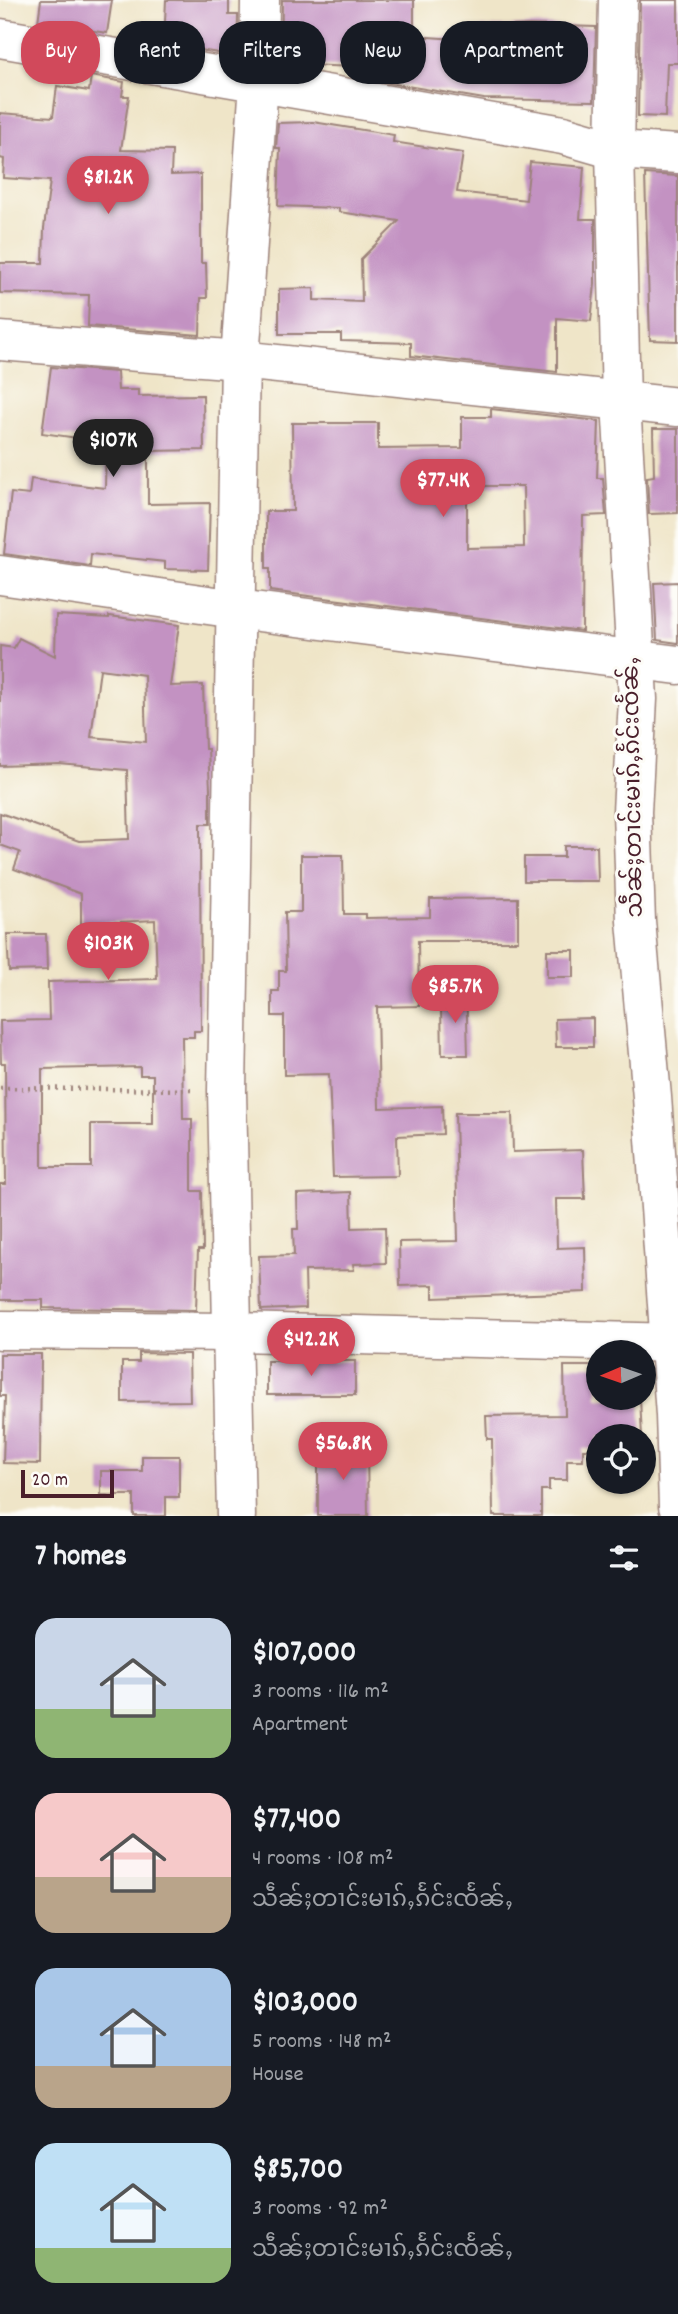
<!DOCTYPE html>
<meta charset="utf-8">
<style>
:root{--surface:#171b24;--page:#20242c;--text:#f1f3f6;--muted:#9ea1a6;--accent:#d1495b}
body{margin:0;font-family:Dekko,"Noto Sans Myanmar",sans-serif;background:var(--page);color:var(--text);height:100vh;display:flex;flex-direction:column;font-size:26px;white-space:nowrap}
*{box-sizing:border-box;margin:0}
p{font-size:23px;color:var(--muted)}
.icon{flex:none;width:38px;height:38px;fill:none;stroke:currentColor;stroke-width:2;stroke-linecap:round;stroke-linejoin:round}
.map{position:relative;height:1516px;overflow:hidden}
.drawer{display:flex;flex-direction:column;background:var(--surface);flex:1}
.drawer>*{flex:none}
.top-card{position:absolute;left:21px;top:21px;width:637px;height:63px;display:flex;gap:14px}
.needle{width:46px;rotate:268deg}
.controls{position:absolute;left:586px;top:1340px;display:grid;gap:14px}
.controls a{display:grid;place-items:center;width:70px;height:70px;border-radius:50%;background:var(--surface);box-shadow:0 2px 5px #0004;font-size:35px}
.scale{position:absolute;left:21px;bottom:18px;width:93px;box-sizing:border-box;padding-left:7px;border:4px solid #4a1f2b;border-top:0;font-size:19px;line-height:24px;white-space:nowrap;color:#4a1f2b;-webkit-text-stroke:5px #fdfcf7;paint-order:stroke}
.price{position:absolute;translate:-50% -60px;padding:0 16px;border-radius:24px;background:var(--accent);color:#fff;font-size:23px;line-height:46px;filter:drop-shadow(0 2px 4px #0008)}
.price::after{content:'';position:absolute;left:50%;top:42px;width:21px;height:16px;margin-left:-10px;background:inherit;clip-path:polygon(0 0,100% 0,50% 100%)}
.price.on{background:#222;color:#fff}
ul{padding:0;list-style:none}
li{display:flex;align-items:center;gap:21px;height:175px;padding:0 35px}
li span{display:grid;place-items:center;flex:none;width:196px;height:140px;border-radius:21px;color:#555}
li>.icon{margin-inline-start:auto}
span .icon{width:84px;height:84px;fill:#fffc;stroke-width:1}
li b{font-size:30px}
h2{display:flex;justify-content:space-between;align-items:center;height:84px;padding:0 35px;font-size:30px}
.pill{padding:0 24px;border-radius:28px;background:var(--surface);box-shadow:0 2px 5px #0004;font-size:24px;line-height:63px}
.pill.on{background:var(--accent);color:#fff}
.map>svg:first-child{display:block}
.building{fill:#c392c2;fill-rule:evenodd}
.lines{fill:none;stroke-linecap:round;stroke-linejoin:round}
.minor-casing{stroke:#9c827a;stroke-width:41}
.highway-casing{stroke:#9c827a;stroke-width:41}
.path{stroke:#9c827a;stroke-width:4.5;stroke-dasharray:2 5;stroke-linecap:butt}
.minor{stroke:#fff;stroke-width:38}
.highway{stroke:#fff;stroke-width:38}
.labels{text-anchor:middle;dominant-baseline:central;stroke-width:6;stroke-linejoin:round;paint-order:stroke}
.street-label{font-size:23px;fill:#4a1f2b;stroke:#fdfcf7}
</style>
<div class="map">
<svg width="678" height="1516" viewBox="0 0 678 1516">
<rect width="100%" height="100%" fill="#fdfcf7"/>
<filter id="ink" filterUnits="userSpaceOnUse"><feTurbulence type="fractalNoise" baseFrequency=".0143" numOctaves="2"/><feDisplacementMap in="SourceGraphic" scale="14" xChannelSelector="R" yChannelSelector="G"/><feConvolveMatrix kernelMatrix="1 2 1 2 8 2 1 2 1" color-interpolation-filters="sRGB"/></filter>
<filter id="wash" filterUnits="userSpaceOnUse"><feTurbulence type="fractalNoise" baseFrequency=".00686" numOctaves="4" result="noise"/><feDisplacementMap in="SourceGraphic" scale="28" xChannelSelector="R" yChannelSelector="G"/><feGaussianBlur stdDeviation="1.57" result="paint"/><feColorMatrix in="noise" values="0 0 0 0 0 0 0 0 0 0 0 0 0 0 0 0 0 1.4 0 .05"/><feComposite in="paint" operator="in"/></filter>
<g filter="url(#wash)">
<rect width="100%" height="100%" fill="#efe5c8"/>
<g id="blocks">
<g class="building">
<polygon points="41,0 112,0 107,33 38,22"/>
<polygon points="166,0 229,0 229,15 238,15 237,54 218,53 164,44"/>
<polygon points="282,0 414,0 414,36 470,40 469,28 529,25 596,27 594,101 484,99 354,77 355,67 281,64"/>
<polygon points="640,0 678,0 678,63 667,63 665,117 638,116"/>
<polygon points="91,76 124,82 122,96 129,96 121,150 172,151 171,175 201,174 201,263 206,263 207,298 201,298 200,335 88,326 89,295 0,293 0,263 43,263 44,228 50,181 3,178 4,159 0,158 0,113 53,117 57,86 89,91"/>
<polygon points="313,122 394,135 393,142 463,153 457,192 526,200 530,162 584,167 580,219 595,219 595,284 591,321 557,318 557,372 411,356 411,343 341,341 341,334 279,334 279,289 314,288 314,300 362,302 361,259 399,221 339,212 339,208 278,206 280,148 276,148 278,123"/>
<polygon points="645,174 678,176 678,341 650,340"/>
<polygon points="51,367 117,372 118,390 138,390 138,396 203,395 204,450 148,451 148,504 210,503 208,570 165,569 165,562 91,554 90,566 4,554 11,493 29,495 31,479 105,488 106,442 42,433"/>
<path d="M491 409 599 421 597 478H603L606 515 583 516 582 631 270 591V569H266V511H293L292 423H378V449L462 448V417H491ZM467 486H523L524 547 467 548Z"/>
<polygon points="653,429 678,429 678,513 649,514 647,477 654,476"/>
<polygon points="678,582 678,643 657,640 654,583"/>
<path d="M56 615 109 618V616L179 625 170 686 203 685 205 749H208L210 789V824H200L201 1031H194V1037H182L183 1119H192V1191H202L203 1250H198L196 1310 43 1308V1300H0V1184H6L5 1063H1L0 1021 49 1020 48 982 157 979 155 920 81 924V894L14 869 20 852 0 845V813L79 841 129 839 127 770 59 764 0 766V646L14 648 19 638 55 656ZM100 669 144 675 146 742 91 737ZM140 1067V1075H153V1124H91V1167H42V1069Z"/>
<polygon points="564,846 597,846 598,881 524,881 524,857 564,857"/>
<polygon points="301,855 343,855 344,914 366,914 366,918 430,917 430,899 518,898 518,941 418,941 419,1006 377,1007 379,1108 442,1106 443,1134 397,1136 398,1176 333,1177 329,1074 284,1075 284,1016 272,1016 272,991 279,991 279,971 286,971 285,912 301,912"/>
<polygon points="7,934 46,934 47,970 9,971"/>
<rect x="547" y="950" width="27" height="27"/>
<polygon points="466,984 468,1055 442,1055 441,1006"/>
<polygon points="593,1018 593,1047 556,1047 555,1019"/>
<polygon points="455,1113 512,1113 513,1152 583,1150 585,1199 556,1199 557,1248 585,1247 586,1292 433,1298 433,1285 400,1286 399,1242 458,1241"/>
<polygon points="351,1192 352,1228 385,1227 386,1263 353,1264 354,1270 305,1271 306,1308 261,1310 259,1256 294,1255 293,1229 298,1229 297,1194"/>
<polygon points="139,1353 189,1354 190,1401 122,1402 122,1362 139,1362"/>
<polygon points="0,1354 41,1354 40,1464 3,1463 5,1396 0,1396"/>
<rect x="267" y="1361" width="88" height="34"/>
<polygon points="564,1366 598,1366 598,1398 640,1398 642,1437 598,1437 598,1449 583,1449 583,1460 567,1460 567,1480 549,1480 549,1490 541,1490 541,1516 493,1516 492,1439 487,1439 486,1416 565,1415"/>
<polygon points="367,1448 368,1516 318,1516 318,1449"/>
<polygon points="142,1456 179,1456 179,1497 166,1497 166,1516 134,1516 134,1495 101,1495 101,1471 142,1471"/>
</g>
</g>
</g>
<g filter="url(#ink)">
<use href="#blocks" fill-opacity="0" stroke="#9c827a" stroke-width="2"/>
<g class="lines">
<g class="minor-casing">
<g id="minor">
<polyline points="618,0 615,150 621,402 638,699 632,812 636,921 652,1097 675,1415 678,1506"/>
<polyline points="0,341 240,360 678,407"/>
<polyline points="0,575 236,609 678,665"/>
<polyline points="0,1330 232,1332 678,1343"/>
<polyline points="236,1516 227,1091 240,360 259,82 260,0"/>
</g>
</g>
<g class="highway-casing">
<polyline id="highway" points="0,38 563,135 615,150 678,154"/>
</g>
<polyline class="path" points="0,1088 195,1090"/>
<use href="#minor" class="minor"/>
<use href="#highway" class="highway"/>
</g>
</g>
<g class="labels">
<g class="street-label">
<text transform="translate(635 787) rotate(-91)">သဵၼ်ႈတၢင်းမၢၵ်ႇၵႅင်းၸႅၼ်ႇ</text>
</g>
</g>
</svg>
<div class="controls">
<a><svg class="needle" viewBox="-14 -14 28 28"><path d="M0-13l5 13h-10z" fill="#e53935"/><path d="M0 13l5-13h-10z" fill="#9ea1a6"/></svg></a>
<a><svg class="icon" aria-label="locate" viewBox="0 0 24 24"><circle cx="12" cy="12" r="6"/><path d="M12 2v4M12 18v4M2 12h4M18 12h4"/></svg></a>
</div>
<div class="scale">20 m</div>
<b class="price" style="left:108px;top:216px">$81.2K</b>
<b class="price on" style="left:113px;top:479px">$107K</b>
<b class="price" style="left:443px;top:519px">$77.4K</b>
<b class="price" style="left:108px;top:982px">$103K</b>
<b class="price" style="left:455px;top:1025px">$85.7K</b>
<b class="price" style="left:311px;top:1378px">$42.2K</b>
<b class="price" style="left:343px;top:1482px">$56.8K</b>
<div class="top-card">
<a class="pill on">Buy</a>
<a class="pill">Rent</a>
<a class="pill">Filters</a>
<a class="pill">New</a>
<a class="pill">Apartment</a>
</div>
</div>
<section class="drawer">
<h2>7 homes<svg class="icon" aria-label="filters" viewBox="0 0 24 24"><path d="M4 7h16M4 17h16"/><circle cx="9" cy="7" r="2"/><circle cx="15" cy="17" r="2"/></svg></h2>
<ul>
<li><span style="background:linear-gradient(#c9d6e8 65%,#8fb573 0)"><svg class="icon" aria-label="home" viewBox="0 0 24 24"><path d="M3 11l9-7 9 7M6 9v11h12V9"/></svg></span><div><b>$107,000</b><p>3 rooms · 116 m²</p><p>Apartment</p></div></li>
<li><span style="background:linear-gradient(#f6c9c9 60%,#b9a48a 0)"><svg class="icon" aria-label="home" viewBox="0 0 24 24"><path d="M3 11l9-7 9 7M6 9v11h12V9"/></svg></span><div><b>$77,400</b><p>4 rooms · 108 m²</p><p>သဵၼ်ႈတၢင်းမၢၵ်ႇၵႅင်းၸႅၼ်ႇ</p></div></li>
<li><span style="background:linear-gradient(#a9c7e8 70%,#b9a48a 0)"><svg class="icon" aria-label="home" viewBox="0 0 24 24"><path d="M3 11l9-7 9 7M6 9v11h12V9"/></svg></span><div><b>$103,000</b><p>5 rooms · 148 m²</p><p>House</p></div></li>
<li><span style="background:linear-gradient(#bfe0f5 75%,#8fb573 0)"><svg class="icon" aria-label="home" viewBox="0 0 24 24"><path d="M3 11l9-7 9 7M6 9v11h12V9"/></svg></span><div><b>$85,700</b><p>3 rooms · 92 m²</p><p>သဵၼ်ႈတၢင်းမၢၵ်ႇၵႅင်းၸႅၼ်ႇ</p></div></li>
</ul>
</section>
